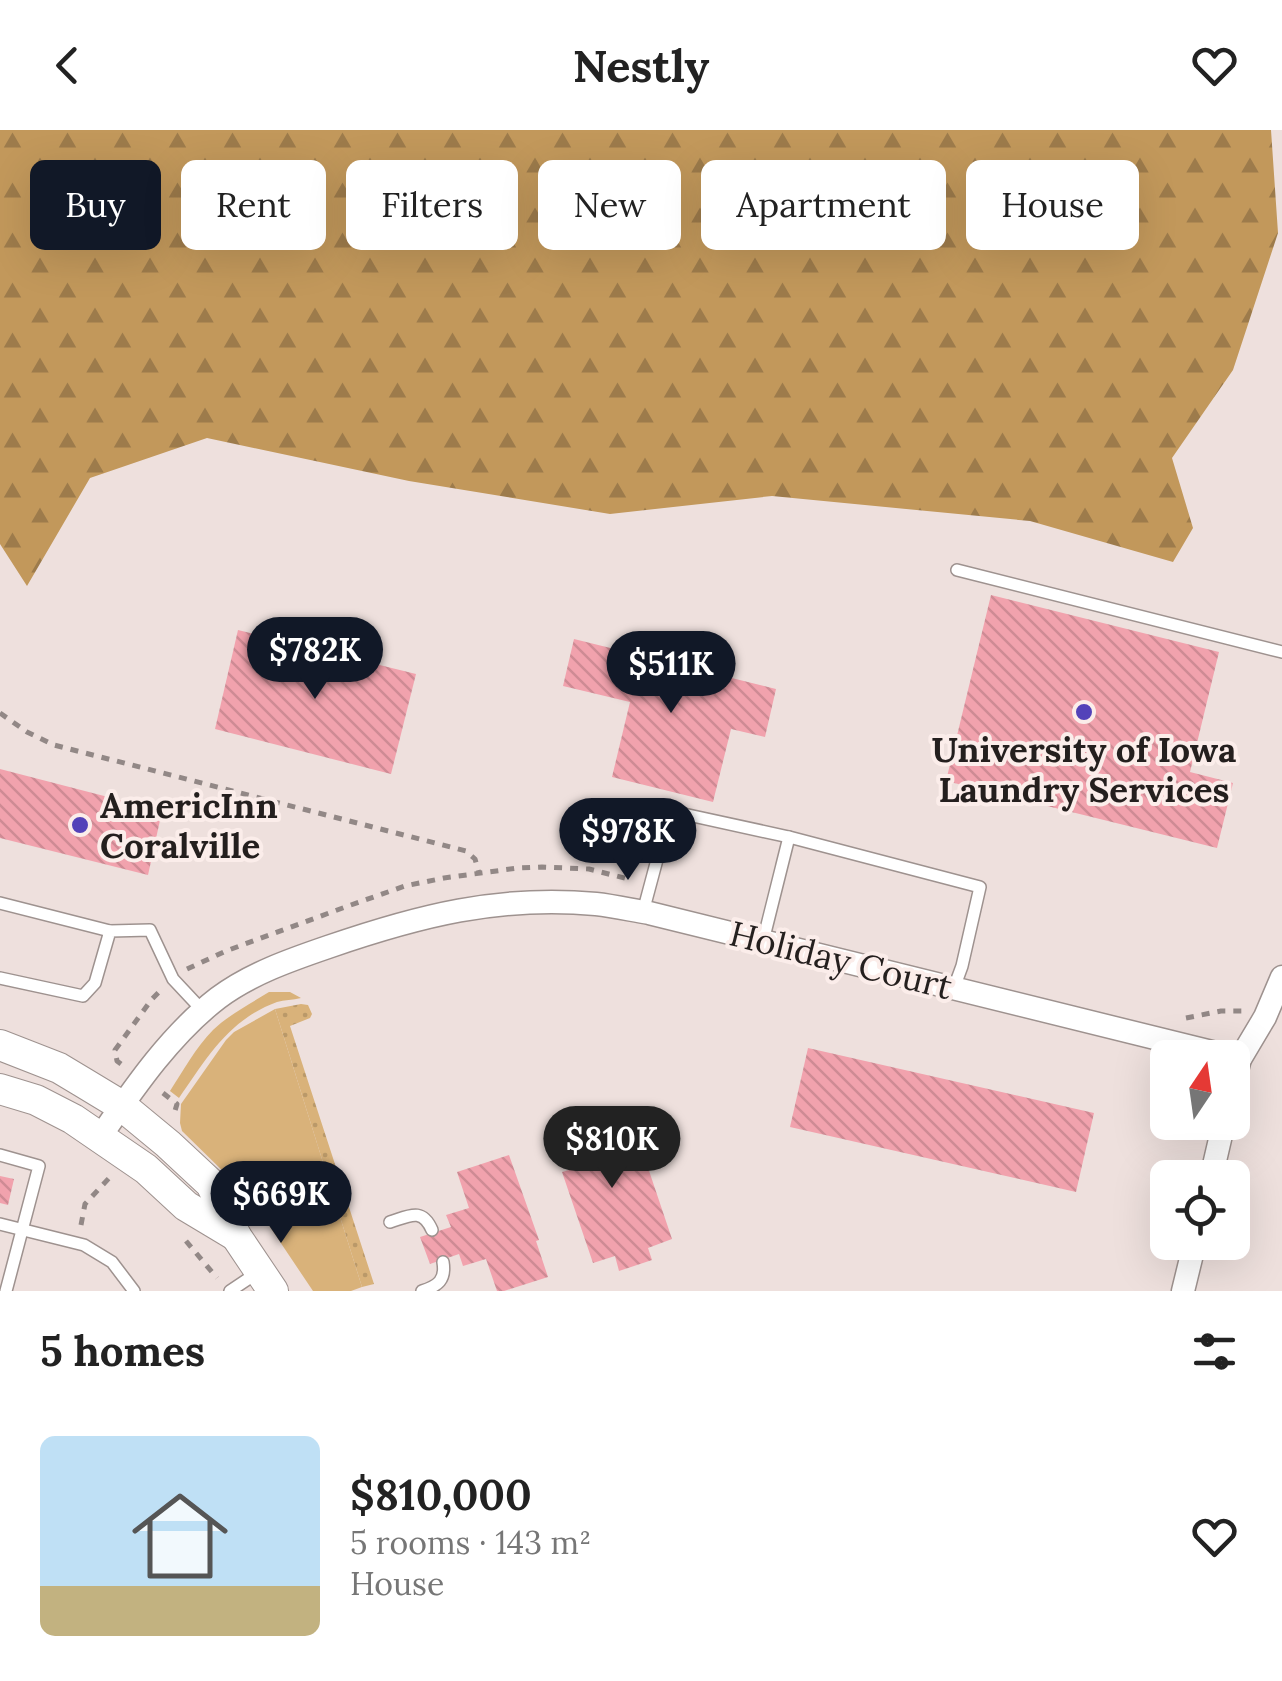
<!DOCTYPE html>
<meta charset="utf-8">
<style>
:root{--surface:#fff;--page:#f6f6f6;--text:#222;--muted:#767676;--accent:#111827}
body{margin:0;font-family:Lora,serif;background:var(--page);color:var(--text);height:100vh;display:flex;flex-direction:column;font-size:38px;white-space:nowrap}
*{box-sizing:border-box;margin:0}
p{font-size:32px;color:var(--muted)}
.icon{flex:none;width:55px;height:55px;fill:none;stroke:currentColor;stroke-width:2;stroke-linecap:round;stroke-linejoin:round}
.map{position:relative;height:1161px;overflow:hidden}
.details{display:flex;flex-direction:column;background:var(--surface);flex:1}
.details>*{flex:none}
.guide{position:absolute;left:30px;top:30px;width:1222px;height:90px;display:flex;gap:20px}
.needle{width:65px;rotate:13deg}
.buttons{position:absolute;left:1150px;top:910px;display:grid;gap:20px}
.buttons a{display:grid;place-items:center;width:100px;height:100px;border-radius:15px;background:var(--surface);box-shadow:0 10px 40px #0002;font-size:50px}
.price{position:absolute;translate:-50% -85px;padding:0 22px;border-radius:35px;background:var(--accent);color:#fff;font-size:32px;line-height:65px;filter:drop-shadow(0 2px 5px #0008)}
.price::after{content:'';position:absolute;left:50%;top:60px;width:30px;height:22px;margin-left:-15px;background:inherit;clip-path:polygon(0 0,100% 0,50% 100%)}
.price.active{background:#222;color:#fff}
ul{padding:0;list-style:none}
li{display:flex;align-items:center;gap:30px;height:250px;padding:0 40px}
li span{display:grid;place-items:center;flex:none;width:280px;height:200px;border-radius:15px;color:#555}
li>.icon{margin-inline-start:auto}
span .icon{width:120px;height:120px;fill:#fffc;stroke-width:1}
li b{font-size:42px}
h2{display:flex;justify-content:space-between;align-items:center;height:120px;padding:0 40px;font-size:42px}
.pill{padding:0 35px;border-radius:15px;background:var(--surface);box-shadow:0 10px 40px #0002;font-size:35px;line-height:90px}
.pill.active{background:var(--accent);color:#fff}
header{display:flex;justify-content:space-between;align-items:center;height:130px;padding:0 40px;background:var(--surface);font-size:45px;font-weight:700}
.map>svg:first-child{display:block}
.grass{fill:#d9b27a}
.forest{fill:url(#forest-firs)}
.garden{fill:url(#garden-dots)}
.building{fill:url(#building-back-hatch)}
.lines{fill:none;stroke-linecap:round;stroke-linejoin:round}
.service-casing{stroke:#9e928f;stroke-width:14}
.minor-casing{stroke:#9e928f;stroke-width:25}
.tertiary-casing{stroke:#9e928f;stroke-width:32}
.path{stroke:#928886;stroke-width:5;stroke-dasharray:8 8;stroke-linecap:butt}
.service{stroke:#fff;stroke-width:11}
.minor{stroke:#fff;stroke-width:22}
.tertiary{stroke:#fff;stroke-width:30}
.poi-dot{fill:#5342b9;stroke:#fbedea;stroke-width:4}
.labels{text-anchor:middle;dominant-baseline:central;stroke-width:8;stroke-linejoin:round;paint-order:stroke}
.poi-label{font-size:35px;font-weight:bold;fill:#241f1e;stroke:#fbedea}
.street-label{font-size:35px;fill:#241f1e;stroke:#fbedea}
</style>
<header><svg class="icon" aria-label="back" viewBox="0 0 24 24"><path d="M15 5l-7 7 7 7"/></svg>Nestly<svg class="icon" aria-label="heart" viewBox="0 0 24 24"><path d="M12 20l-8-8c-3-5 5-10 8-4 3-6 11-1 8 4z"/></svg></header>
<div class="map">
<svg width="1282" height="1161" viewBox="0 0 1282 1161">
<defs>
<pattern id="forest-firs" width="22" height="20" patternUnits="userSpaceOnUse" patternTransform="scale(2.5)"><rect width="22" height="20" fill="#c2985b"/><path d="M5 1l3.5 6h-7zM16 11l3.5 6h-7z" fill="#9d7b4b"/></pattern>
<pattern id="garden-dots" width="8" height="8" patternUnits="userSpaceOnUse" patternTransform="scale(2.5)"><rect width="8" height="8" fill="#d9b27a"/><path d="M2 2h.1M6 6h.1" fill="none" stroke="#ba9969" stroke-width="1.8" stroke-linecap="round"/></pattern>
<pattern id="building-back-hatch" width="6" height="6" patternUnits="userSpaceOnUse" patternTransform="scale(2.5)"><rect width="6" height="6" fill="#f1a2ad"/><path d="M-1 5l2 2M0 0l6 6M5-1l2 2" fill="none" stroke="#ce8b94"/></pattern>
</defs>
<rect width="100%" height="100%" fill="#eee0dd"/>
<g class="grass">
<path d="M269 862H290L301 868C293 870 284 870 277 872 228 890 207 928 179 968L170 961C183 941 196 917 213 900 230 884 250 874 269 862Z"/>
<polygon points="275,879 362,1157 351,1161 313,1161 262,1085 232,1050 182,1001 180,993 181,974 226,910 234,902"/>
</g>
<polygon class="forest" points="0,0 1271,0 1278,103 1233,240 1172,328 1193,398 1173,432 1030,391 772,366 610,384 409,351 207,308 90,348 27,456 0,414"/>
<polygon class="garden" points="301,874 308,875 312,884 310,888 290,896 374,1154 362,1157 275,879"/>
<g class="building">
<polygon points="991,465 1219,522 1190,642 1233,653 1217,718 946,651"/>
<polygon points="238,500 416,544 391,644 215,599"/>
<polygon points="574,509 776,559 765,607 731,599 713,672 612,647 630,572 563,556"/>
<polygon points="0,639 162,681 148,745 0,708"/>
<polygon points="808,918 1094,983 1076,1062 790,997"/>
<polygon points="605,977 609,989 623,984 634,1019 641,1017 672,1109 648,1118 652,1130 619,1141 615,1126 593,1133 562,1042 569,1040 558,1008 575,1003 570,988"/>
<polygon points="509,1025 539,1110 536,1111 548,1147 504,1161 497,1161 486,1129 463,1136 459,1124 430,1134 420,1107 451,1097 446,1085 469,1078 457,1042"/>
<polygon points="0,1046 14,1049 8,1075 0,1073"/>
</g>
<g class="lines">
<g class="service-casing">
<g id="service">
<polyline points="957,440 1282,522"/>
<polyline points="0,773 110,801"/>
<polyline points="643,782 670,681 789,707 980,757 962,836 954,858"/>
<polyline points="763,811 789,707"/>
<polyline points="0,848 83,866 95,853 110,801 150,800 173,849 203,881"/>
<polyline points="0,1025 39,1036 6,1161"/>
<path d="M390 1092C409 1086 422 1077 432 1100"/>
<polyline points="0,1094 84,1115 112,1132 134,1161"/>
<polyline points="230,1161 257,1143"/>
<path d="M422 1161C438 1156 446 1150 443 1132"/>
</g>
</g>
<g class="minor-casing">
<g id="minor">
<polyline points="1232,959 1240,929 1265,887 1282,847"/>
<path d="M100 1007C134 958 170 905 218 868 250 844 290 830 328 817 418 786 499 765 596 774 614 776 631 780 649 783L1240 929"/>
<polyline points="1211,1048 1224,992"/>
<polyline points="1183,1161 1195,1112"/>
</g>
</g>
<g class="tertiary-casing">
<g id="tertiary">
<polyline points="0,915 59,938 84,953 122,976 168,1014 211,1054 236,1106 273,1161"/>
<polyline points="0,959 36,970 73,989 146,1039 186,1076 236,1106"/>
</g>
</g>
<g class="path">
<polyline points="0,583 27,602 54,615 466,721 475,729 479,743"/>
<polyline points="187,839 226,821 348,776 405,756 444,748 518,738 542,737 589,739 632,750"/>
<polyline points="1186,888 1221,881 1244,881"/>
<polyline points="121,934 117,931 115,920 152,869 159,862"/>
<polyline points="163,963 177,974 174,984"/>
<polyline points="81,1095 85,1074 111,1046"/>
<polyline points="186,1111 217,1148"/>
</g>
<use href="#service" class="service"/>
<use href="#minor" class="minor"/>
<use href="#tertiary" class="tertiary"/>
</g>
<g class="poi-dot">
<circle cx="1084" cy="582" r="10"/>
<circle cx="80" cy="695" r="10"/>
</g>
<g class="labels">
<g class="poi-label">
<text x="1084" y="619">University of Iowa<tspan x="1084" dy="40">Laundry Services</tspan></text>
<text x="100" y="675" text-anchor="start">AmericInn<tspan x="100" dy="40">Coralville</tspan></text>
</g>
<g class="street-label">
<text transform="translate(841 830) rotate(14)">Holiday Court</text>
</g>
</g>
</svg>
<div class="buttons">
<a><svg class="needle" viewBox="-14 -14 28 28"><path d="M0-13l5 13h-10z" fill="#e53935"/><path d="M0 13l5-13h-10z" fill="#767676"/></svg></a>
<a><svg class="icon" aria-label="locate" viewBox="0 0 24 24"><circle cx="12" cy="12" r="6"/><path d="M12 2v4M12 18v4M2 12h4M18 12h4"/></svg></a>
</div>
<b class="price" style="left:315px;top:572px">$782K</b>
<b class="price" style="left:671px;top:586px">$511K</b>
<b class="price" style="left:628px;top:753px">$978K</b>
<b class="price active" style="left:612px;top:1061px">$810K</b>
<b class="price" style="left:281px;top:1116px">$669K</b>
<div class="guide">
<a class="pill active">Buy</a>
<a class="pill">Rent</a>
<a class="pill">Filters</a>
<a class="pill">New</a>
<a class="pill">Apartment</a>
<a class="pill">House</a>
</div>
</div>
<section class="details">
<h2>5 homes<svg class="icon" aria-label="filters" viewBox="0 0 24 24"><path d="M4 7h16M4 17h16"/><circle cx="9" cy="7" r="2"/><circle cx="15" cy="17" r="2"/></svg></h2>
<ul>
<li><span style="background:linear-gradient(#bfe0f5 75%,#c2b280 0)"><svg class="icon" aria-label="home" viewBox="0 0 24 24"><path d="M3 11l9-7 9 7M6 9v11h12V9"/></svg></span><div><b>$810,000</b><p>5 rooms · 143 m²</p><p>House</p></div><svg class="icon" aria-label="heart" viewBox="0 0 24 24"><path d="M12 20l-8-8c-3-5 5-10 8-4 3-6 11-1 8 4z"/></svg></li>
</ul>
</section>
